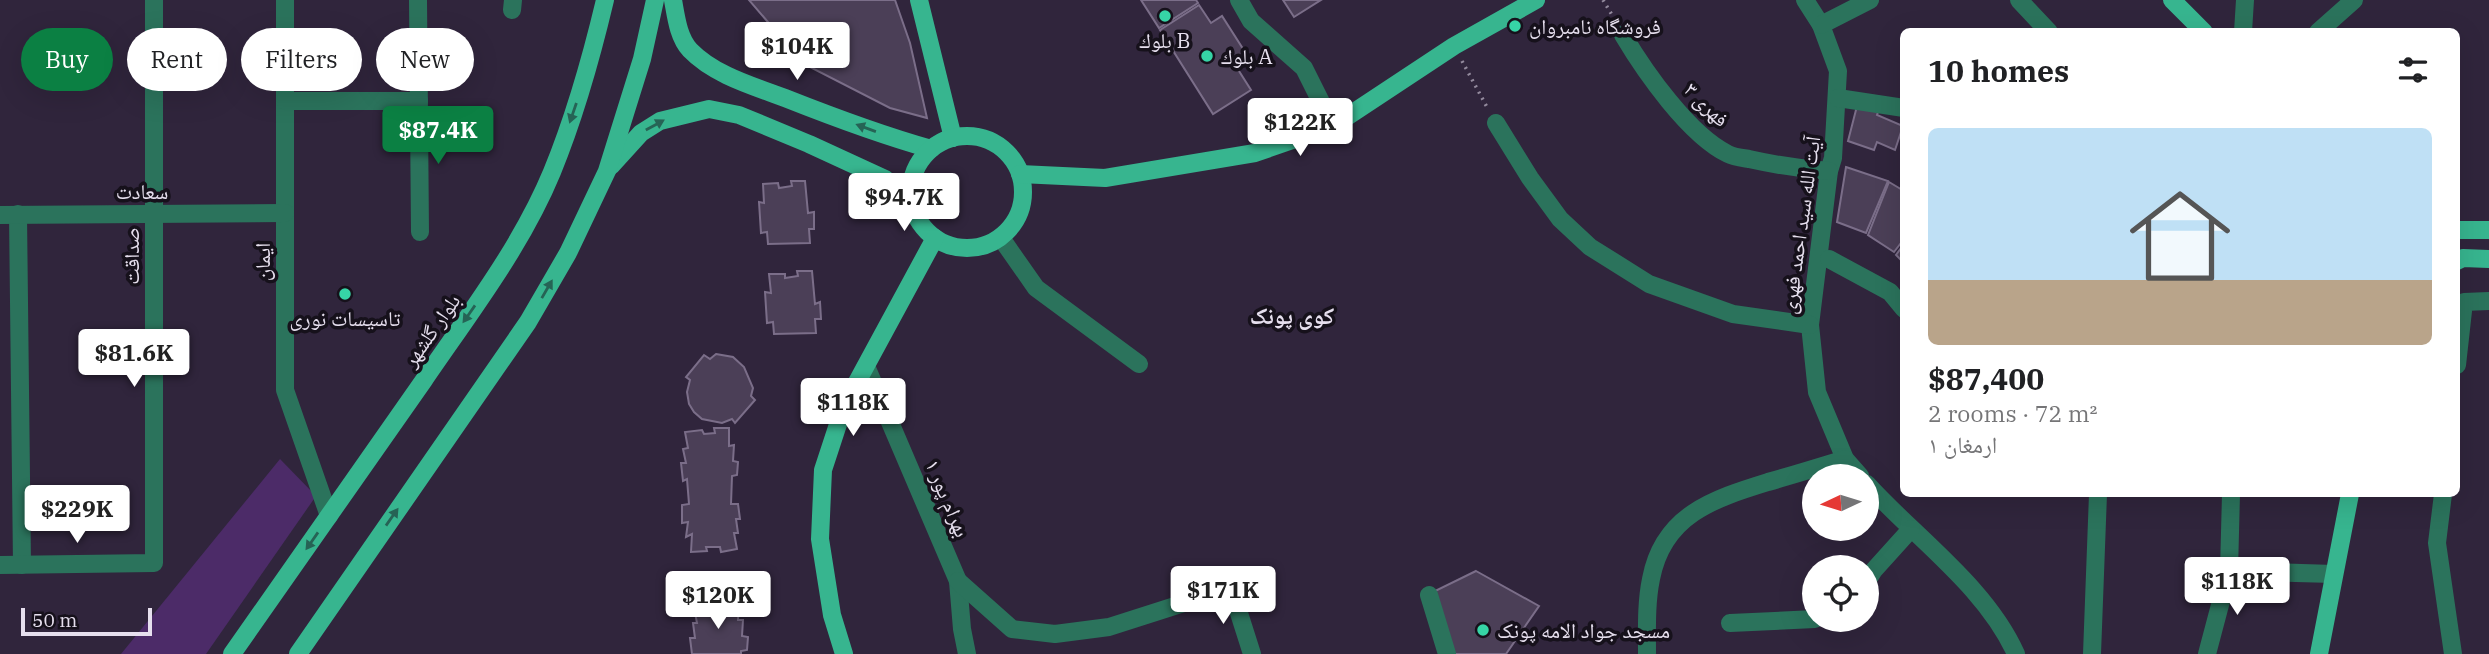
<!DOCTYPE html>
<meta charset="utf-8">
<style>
:root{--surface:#fff;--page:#f6f6f6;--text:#202124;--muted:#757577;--accent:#0b8043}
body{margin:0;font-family:"IBM Plex Serif","Noto Naskh Arabic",serif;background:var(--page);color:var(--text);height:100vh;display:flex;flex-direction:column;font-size:26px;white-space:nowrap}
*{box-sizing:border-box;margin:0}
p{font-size:23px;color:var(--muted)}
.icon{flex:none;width:38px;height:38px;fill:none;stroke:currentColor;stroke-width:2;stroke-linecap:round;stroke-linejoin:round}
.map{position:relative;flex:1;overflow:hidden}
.drawer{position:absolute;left:1900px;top:28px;width:560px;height:469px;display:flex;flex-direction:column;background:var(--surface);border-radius:10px;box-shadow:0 7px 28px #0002}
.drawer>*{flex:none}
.hud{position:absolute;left:21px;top:28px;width:665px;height:63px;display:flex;gap:14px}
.needle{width:46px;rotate:266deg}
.controls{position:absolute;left:1802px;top:464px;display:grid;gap:14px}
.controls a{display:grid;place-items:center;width:77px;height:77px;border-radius:50%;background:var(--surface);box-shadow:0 7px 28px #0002;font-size:35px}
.scale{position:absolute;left:21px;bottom:18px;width:131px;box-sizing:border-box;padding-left:7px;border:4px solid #e6dfee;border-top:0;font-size:19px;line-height:24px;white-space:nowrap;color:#e6dfee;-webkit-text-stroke:5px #16111b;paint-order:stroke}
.price{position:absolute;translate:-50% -60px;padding:0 16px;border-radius:7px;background:#fff;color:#222;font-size:23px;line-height:46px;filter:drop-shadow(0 2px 4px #0008)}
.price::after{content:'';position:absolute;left:50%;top:42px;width:21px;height:16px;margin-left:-10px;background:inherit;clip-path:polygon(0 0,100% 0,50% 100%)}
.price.current{background:var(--accent);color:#fff}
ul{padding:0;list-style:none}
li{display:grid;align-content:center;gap:14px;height:371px;padding:0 28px}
li span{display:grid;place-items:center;height:217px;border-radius:10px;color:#555}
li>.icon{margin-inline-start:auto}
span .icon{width:126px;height:126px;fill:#fffc;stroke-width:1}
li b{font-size:30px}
h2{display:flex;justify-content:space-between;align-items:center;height:84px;padding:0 28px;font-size:30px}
.tag{padding:0 24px;border-radius:32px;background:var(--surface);box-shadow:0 7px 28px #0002;font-size:24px;line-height:63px}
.tag.current{background:var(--accent);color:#fff}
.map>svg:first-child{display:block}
.green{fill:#4c2b68}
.building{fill:#4b3f57;stroke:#7b6e89;stroke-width:2}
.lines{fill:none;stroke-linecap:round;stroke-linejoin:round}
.path{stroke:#938a9d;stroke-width:3.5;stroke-dasharray:2 5;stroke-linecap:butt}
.minor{stroke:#2b735c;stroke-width:18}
.major{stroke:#37b58f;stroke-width:18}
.oneway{fill:#266355}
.poi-dot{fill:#36d4a6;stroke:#16111b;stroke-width:2.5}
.labels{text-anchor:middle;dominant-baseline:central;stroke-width:7;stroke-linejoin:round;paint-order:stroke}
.poi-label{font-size:21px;fill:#e6dfee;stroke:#16111b;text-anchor:start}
.street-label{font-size:21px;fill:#e6dfee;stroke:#16111b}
.neighbourhood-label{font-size:23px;font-weight:bold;fill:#e6dfee;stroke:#16111b}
</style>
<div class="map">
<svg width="2489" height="654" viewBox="0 0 2489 654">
<rect width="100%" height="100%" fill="#30253c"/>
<polygon class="green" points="280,459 316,496 206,654 121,654"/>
<g class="building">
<polygon points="749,0 895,0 910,43 927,118 890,108 804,64"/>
<polygon points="1141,0 1196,0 1198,3 1159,28"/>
<polygon points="1283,0 1321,0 1294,17"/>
<polygon points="1199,5 1211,23 1222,16 1245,52 1232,60 1251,90 1213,114 1160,30"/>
<polygon points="1857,106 1878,112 1877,115 1903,126 1895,150 1877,142 1874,150 1848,141"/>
<polygon points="1846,167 1888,181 1866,233 1837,222"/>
<polygon points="791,181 805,181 808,213 814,212 814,229 809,229 810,243 768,244 767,232 761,233 759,202 764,203 763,184 778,183 779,188 792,186"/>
<polygon points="1889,182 1904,191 1904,239 1894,252 1868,235"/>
<polygon points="1904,244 1904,263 1896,255"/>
<polygon points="797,271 812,271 815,304 820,302 821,319 815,319 816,333 774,334 773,322 767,323 765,292 771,293 769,274 785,274 785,278 798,276"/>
<polygon points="716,354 733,357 744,367 753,388 751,396 755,400 735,423 732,419 722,423 702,419 694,412 689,404 687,392 690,380 686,377 704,355 710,359"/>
<polygon points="714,428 729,428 729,446 734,445 733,461 738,462 737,475 732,476 731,504 738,504 740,519 736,519 738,533 734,533 737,549 721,552 720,547 706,547 707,551 691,552 692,534 686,537 688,522 682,523 682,505 689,504 687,479 683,481 681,463 686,463 683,449 688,448 685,432 702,430 704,434 715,433"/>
<polygon points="1476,571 1539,606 1506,654 1450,654 1433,592"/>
<polygon points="723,603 739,603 738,620 743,620 742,636 748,637 747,650 741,651 741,654 692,654 690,638 695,638 693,623 697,623 694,607 711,605 713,609 724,608"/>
</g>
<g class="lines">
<g class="path">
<polyline points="1603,0 1615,20"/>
<polyline points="1462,61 1488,109"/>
</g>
<g class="minor">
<polyline points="285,0 285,390 329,516"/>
<polyline points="418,0 420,232"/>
<polyline points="1239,0 1251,21 1304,68 1333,126"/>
<polyline points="1805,0 1821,25 1838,71 1833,158 1829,171 1810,325 1817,392 1845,459 1860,476"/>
<polyline points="2019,0 2049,32"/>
<polyline points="512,10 513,0"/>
<polyline points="1821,25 1870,0"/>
<polyline points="2243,32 2245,0"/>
<polyline points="2318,32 2354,0"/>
<path d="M1623 35C1645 72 1689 135 1728 154 1734 157 1743 158 1749 159 1776 165 1802 169 1829 171"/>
<polyline points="1838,98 1904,108"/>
<polyline points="285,101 419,101"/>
<polyline points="1496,123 1530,178 1560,219 1590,247 1649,284 1733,314 1810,325"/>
<polyline points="18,214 22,565"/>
<polyline points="0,215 285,213"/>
<polyline points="1001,238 1036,288 1139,364"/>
<polyline points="1829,259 1890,292 1904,309"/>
<polyline points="2457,365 2464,302 2489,301"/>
<polyline points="866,366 958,581 962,629 967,654"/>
<path d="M1867 484C1916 538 1986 587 2016 654"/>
<polyline points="2231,494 2229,571 2334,574"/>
<polyline points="2443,494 2437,543 2453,654"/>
<polyline points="0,565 154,563 154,0"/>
<polyline points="958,581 1012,629 1055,634 1109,627 1231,588 1252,654"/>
<polyline points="1867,581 1874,570 1911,529"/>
<polyline points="1429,595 1447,654"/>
<polyline points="1730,623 1815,619"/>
<path d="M1647 654C1647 629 1646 603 1651 579 1663 515 1713 499 1768 482 1793 475 1819 467 1845 459"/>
<polyline points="2092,654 2098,494"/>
<polyline points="2207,654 2229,571"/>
</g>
<g class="major">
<path d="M673 0C676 16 678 37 690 50 714 75 753 86 785 98 833 117 881 135 931 149"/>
<polyline points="919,0 953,138"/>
<polyline points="2172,0 2204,32"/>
<circle cx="967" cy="192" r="56"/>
<polyline points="611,166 641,133 660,121 709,109 739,115 809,144 885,179 912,201"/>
<polyline points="1020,174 1105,178 1255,153 1333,126 1454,46 1536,0"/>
<polyline points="2457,230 2489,230"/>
<polyline points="2457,261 2463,258 2489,259"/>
<path d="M232 654C296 563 360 472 424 380 469 314 521 247 552 172 575 116 591 59 605 0"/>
<polyline points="298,654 528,322 568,253 607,171 642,59 655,0"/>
<polyline points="844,654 832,615 820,539 823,470 844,406 935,238"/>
<polyline points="2319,654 2350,494"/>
</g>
</g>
<defs><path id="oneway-solid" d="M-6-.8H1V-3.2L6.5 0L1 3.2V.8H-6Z" transform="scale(1.75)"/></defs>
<g class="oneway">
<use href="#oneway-solid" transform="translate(573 113) rotate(109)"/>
<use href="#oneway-solid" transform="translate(655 125) rotate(-29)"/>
<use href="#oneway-solid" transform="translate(866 128) rotate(-160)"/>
<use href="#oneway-solid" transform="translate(547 289) rotate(-60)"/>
<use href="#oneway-solid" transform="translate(469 314) rotate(125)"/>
<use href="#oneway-solid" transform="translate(392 517) rotate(-55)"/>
<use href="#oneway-solid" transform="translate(312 541) rotate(125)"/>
</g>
<g class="poi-dot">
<circle cx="1165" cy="16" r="7"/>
<circle cx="1515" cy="26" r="7"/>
<circle cx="1207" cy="56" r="7"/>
<circle cx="345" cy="294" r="7"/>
<circle cx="1483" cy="630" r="7"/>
</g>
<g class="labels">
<g class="poi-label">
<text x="1529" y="26">فروشگاه نامبروان</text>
<text x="1165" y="40" text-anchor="middle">بلوك B</text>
<text x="1221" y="56">بلوك A</text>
<text x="345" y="318" text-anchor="middle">تاسیسات نوری</text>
<text x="1497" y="630">مسجد جواد الامه پونک</text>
</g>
<g class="street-label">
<text transform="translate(1707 104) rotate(45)">فهری ۳</text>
<text x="142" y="191">سعادت</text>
<text transform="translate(1800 225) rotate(-82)">آیت الله سید احمد فهری</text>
<text transform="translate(131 256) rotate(-90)">صداقت</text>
<text transform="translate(262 262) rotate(-90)">ایمان</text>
<text transform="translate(431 330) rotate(-55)">بلوار گلشهر</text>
<text transform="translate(948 498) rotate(67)">بهرام پور ۱</text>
</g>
<g class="neighbourhood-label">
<text x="1292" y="315">کوی پونک</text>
</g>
</g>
</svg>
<div class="controls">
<a><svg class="needle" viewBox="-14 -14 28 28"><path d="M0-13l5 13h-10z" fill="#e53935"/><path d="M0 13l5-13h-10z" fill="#757577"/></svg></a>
<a><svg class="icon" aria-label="locate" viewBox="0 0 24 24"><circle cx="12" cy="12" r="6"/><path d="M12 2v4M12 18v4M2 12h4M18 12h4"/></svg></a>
</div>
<div class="scale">50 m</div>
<b class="price" style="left:797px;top:82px">$104K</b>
<b class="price" style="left:1300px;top:158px">$122K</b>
<b class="price current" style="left:438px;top:166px">$87.4K</b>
<b class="price" style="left:904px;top:233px">$94.7K</b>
<b class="price" style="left:134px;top:389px">$81.6K</b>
<b class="price" style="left:853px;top:438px">$118K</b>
<b class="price" style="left:77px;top:545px">$229K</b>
<b class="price" style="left:2237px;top:617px">$118K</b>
<b class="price" style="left:1223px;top:626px">$171K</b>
<b class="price" style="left:718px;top:631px">$120K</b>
<div class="hud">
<a class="tag current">Buy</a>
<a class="tag">Rent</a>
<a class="tag">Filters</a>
<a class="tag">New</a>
</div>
<section class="drawer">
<h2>10 homes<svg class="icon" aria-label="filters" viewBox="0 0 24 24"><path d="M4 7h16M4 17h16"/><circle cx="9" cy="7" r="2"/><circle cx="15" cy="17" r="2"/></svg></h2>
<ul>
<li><span style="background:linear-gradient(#bfe0f5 70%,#b9a48a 0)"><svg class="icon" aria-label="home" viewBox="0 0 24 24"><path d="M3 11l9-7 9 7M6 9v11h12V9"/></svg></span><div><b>$87,400</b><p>2 rooms · 72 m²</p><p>ارمغان ۱</p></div></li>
</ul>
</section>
</div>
